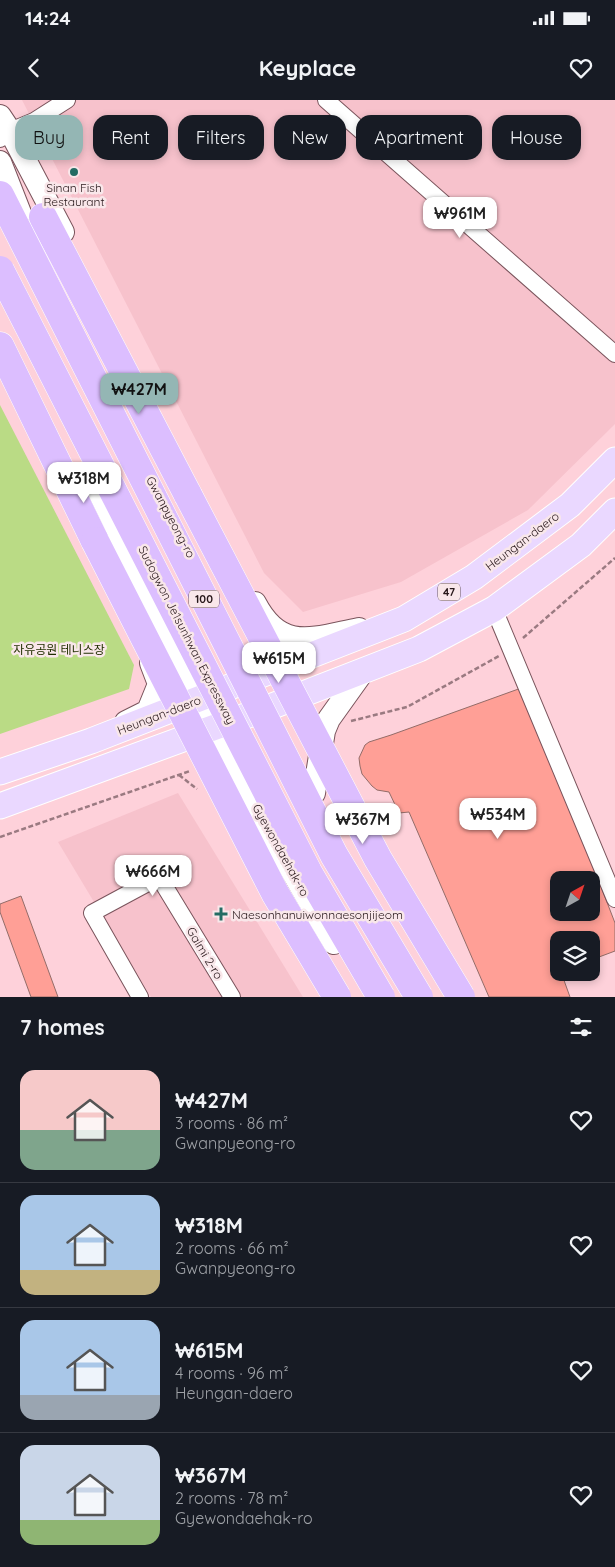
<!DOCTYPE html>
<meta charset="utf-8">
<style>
:root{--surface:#171b24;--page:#20242c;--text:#f1f3f6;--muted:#9ea1a6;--line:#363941;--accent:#94b6b4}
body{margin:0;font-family:Quicksand,"Noto Sans KR",sans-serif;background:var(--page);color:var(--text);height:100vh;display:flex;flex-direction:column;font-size:19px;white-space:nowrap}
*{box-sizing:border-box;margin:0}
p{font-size:16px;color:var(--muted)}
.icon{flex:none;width:28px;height:28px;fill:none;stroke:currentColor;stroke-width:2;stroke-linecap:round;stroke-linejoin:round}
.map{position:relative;height:897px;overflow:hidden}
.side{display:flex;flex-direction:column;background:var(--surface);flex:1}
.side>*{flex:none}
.hud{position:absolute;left:15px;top:15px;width:585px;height:45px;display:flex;gap:10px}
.needle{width:32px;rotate:40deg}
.tools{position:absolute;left:550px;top:771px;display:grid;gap:10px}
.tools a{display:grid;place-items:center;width:50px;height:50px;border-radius:10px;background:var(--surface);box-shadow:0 2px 8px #0003;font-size:25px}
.price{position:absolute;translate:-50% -42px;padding:0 11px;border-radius:10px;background:#fff;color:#222;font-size:16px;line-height:32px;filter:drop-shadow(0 1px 2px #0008)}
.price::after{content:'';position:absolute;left:50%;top:30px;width:15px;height:11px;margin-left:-8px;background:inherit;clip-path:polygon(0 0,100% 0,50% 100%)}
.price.on{background:var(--accent);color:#111}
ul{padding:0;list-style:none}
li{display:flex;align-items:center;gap:15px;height:125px;padding:0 20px}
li+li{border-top:1px solid var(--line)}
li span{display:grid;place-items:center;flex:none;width:140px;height:100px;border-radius:15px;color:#555}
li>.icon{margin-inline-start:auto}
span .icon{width:60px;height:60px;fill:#fffc;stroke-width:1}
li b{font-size:21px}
h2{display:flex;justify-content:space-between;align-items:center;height:60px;padding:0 20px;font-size:21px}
.tag{padding:0 18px;border-radius:15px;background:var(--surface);box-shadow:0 2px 8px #0003;font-size:18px;line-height:45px}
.tag.on{background:var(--accent);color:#111}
.status{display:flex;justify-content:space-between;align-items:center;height:35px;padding:0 25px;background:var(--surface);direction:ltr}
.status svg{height:14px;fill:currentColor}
header{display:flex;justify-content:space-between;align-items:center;height:65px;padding:0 20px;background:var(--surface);font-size:22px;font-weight:700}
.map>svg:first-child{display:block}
.built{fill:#f7c2cc}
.green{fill:#badb85}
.building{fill:#ff9f96;stroke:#936c68;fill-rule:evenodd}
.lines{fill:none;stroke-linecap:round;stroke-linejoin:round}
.street-casing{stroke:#7a545c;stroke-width:18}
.secondary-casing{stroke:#7a545c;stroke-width:24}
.primary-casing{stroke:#fff;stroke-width:27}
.highway-casing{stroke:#fff;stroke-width:29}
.path{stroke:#9a7a81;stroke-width:2.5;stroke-dasharray:5 2.5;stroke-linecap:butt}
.street{stroke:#fff;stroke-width:16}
.secondary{stroke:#fff;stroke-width:22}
.primary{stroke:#ead8ff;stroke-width:25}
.highway{stroke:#dcbeff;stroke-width:28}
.highway-bridge-casing{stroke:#fff;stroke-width:29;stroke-linecap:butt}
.highway-bridge{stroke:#dcbeff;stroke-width:28}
.poi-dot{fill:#236c64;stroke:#f9e7ea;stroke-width:2}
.labels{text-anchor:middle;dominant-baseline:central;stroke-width:5;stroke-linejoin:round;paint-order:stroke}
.shield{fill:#f9e7ea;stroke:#665558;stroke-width:1}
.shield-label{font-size:11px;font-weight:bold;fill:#27171a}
.poi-label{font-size:12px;fill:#27171a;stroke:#f9e7ea}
.street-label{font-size:12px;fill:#27171a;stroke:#f9e7ea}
.park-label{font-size:12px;fill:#223002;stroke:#f9e7ea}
</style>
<div class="status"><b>14:24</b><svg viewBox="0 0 49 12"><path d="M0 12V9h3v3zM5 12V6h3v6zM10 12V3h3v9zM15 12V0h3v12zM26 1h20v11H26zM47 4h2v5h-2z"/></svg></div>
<header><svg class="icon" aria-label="back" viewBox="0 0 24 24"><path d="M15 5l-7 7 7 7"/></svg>Keyplace<svg class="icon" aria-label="heart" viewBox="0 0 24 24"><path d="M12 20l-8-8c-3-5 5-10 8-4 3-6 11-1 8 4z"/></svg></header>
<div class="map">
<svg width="615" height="897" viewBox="0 0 615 897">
<rect width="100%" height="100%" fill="#fed1da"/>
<g class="built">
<polygon points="22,0 615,0 615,324 528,410 401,482 303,512 264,473"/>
<polygon points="178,693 303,897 151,897 58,742"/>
</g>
<polygon class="green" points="0,305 134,565 129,589 0,634"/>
<g class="building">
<path d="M524 587 615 823V851L591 860V840H559V872H561L570 897H489L409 712 399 713 389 692 377 690 372 686 362 674 360 666 359 658 365 645 369 642 391 635ZM559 780H591V812H559Z"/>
<polygon points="21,796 58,897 31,897 0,812 0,804"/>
</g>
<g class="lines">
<g class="street-casing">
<g id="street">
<polyline points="326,0 615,254"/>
<polyline points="0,39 10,31 34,21 67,0"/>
<polyline points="494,509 615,799"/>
<polyline points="140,897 92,813 159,777 232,897"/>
</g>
</g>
<g class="secondary-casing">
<g id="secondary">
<polyline points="0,16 10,31 63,132"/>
<polyline points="0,62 20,113"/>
<path d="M97 388C172 542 245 697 334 843"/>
<path d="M255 503C281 553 313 538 359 529"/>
<polyline points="126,622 148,611 159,584 151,563"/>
<polyline points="314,693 324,631 329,619 364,570"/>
</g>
</g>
<g class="primary-casing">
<g id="primary">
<polyline points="0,672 91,641 404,519 474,477 570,405 615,360"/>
<polyline points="0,706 270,607 419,549 494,509 581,445 615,411"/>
</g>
</g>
<g class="highway-casing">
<g id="highway">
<polyline points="43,117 188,395"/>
<polyline points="0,246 95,441"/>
</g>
</g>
<g class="path">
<polyline points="523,538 615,458"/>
<polyline points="351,621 407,607 499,556"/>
<polyline points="179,675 197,689"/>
<polyline points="0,737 190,671"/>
</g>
<use href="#street" class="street"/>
<use href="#secondary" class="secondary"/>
<use href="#primary" class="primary"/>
<use href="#highway" class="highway"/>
<g class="highway-bridge-casing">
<g id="highway-bridge">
<polyline points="0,95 334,755 419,897"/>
<polyline points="0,170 308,772 381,897"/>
<polyline points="188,395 378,759 461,897"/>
<polyline points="95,441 275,793 337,897"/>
</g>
</g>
<use href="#highway-bridge" class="highway-bridge"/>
</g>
<g class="poi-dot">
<circle cx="74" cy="72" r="5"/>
<path d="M218.5 806.5h5v5h5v5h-5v5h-5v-5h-5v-5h5z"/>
</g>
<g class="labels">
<g class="shield">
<rect x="438" y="483.5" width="22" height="17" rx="4"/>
<rect x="189" y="490.5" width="30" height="17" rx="4"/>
</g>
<g class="shield-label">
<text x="449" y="492">47</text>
<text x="204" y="499">100</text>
</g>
<g class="poi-label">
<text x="74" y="87">Sinan Fish<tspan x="74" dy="14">Restaurant</tspan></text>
<text x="232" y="814" text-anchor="start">Naesonhanuiwonnaesonjijeom</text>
</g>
<g class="street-label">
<text transform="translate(171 417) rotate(62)">Gwanpyeong-ro</text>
<text transform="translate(522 441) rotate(-37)">Heungan-daero</text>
<text transform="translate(187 535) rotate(63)">Sudogwon Je1sunhwan Expressway</text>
<text transform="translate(159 615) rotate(-21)">Heungan-daero</text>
<text transform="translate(281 750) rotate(61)">Gyewondaehak-ro</text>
<text transform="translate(205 853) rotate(59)">Galmi 2-ro</text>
</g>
<g class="park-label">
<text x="59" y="549">자유공원 테니스장</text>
</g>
</g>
</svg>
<div class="tools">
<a><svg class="needle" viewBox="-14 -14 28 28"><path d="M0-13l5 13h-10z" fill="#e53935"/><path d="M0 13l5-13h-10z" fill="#9ea1a6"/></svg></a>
<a><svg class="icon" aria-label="layers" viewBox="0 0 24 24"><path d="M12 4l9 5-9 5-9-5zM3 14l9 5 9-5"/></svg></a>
</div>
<b class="price" style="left:460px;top:139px">₩961M</b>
<b class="price on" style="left:139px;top:315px">₩427M</b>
<b class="price" style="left:84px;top:404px">₩318M</b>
<b class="price" style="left:279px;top:584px">₩615M</b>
<b class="price" style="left:498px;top:740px">₩534M</b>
<b class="price" style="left:363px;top:745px">₩367M</b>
<b class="price" style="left:153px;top:797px">₩666M</b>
<div class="hud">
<a class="tag on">Buy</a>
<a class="tag">Rent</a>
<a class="tag">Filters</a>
<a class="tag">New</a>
<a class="tag">Apartment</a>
<a class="tag">House</a>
</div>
</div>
<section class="side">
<h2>7 homes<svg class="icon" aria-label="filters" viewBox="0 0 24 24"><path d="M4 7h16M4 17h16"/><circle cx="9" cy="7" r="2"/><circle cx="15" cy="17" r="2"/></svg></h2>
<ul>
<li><span style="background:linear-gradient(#f6c9c9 60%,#7fa58c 0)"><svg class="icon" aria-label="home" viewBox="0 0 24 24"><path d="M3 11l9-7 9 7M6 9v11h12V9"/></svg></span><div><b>₩427M</b><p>3 rooms · 86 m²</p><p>Gwanpyeong-ro</p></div><svg class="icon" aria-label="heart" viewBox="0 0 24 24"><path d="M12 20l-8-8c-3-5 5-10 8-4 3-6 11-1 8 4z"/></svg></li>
<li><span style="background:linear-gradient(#a9c7e8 75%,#c2b280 0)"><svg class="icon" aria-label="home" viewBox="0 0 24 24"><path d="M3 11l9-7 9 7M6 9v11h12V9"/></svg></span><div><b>₩318M</b><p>2 rooms · 66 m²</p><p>Gwanpyeong-ro</p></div><svg class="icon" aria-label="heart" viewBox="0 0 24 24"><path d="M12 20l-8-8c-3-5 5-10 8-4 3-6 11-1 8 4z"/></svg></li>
<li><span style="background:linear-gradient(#a9c7e8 75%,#9aa5b1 0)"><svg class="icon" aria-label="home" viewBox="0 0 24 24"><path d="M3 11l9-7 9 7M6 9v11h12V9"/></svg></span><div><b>₩615M</b><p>4 rooms · 96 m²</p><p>Heungan-daero</p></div><svg class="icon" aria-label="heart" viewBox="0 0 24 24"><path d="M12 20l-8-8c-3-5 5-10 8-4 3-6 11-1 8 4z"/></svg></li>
<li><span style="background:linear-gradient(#c9d6e8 75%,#8fb573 0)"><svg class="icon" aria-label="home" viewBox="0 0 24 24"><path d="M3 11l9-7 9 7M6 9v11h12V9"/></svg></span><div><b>₩367M</b><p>2 rooms · 78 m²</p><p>Gyewondaehak-ro</p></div><svg class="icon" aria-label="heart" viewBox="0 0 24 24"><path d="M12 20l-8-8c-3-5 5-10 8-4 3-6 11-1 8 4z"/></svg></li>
</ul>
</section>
